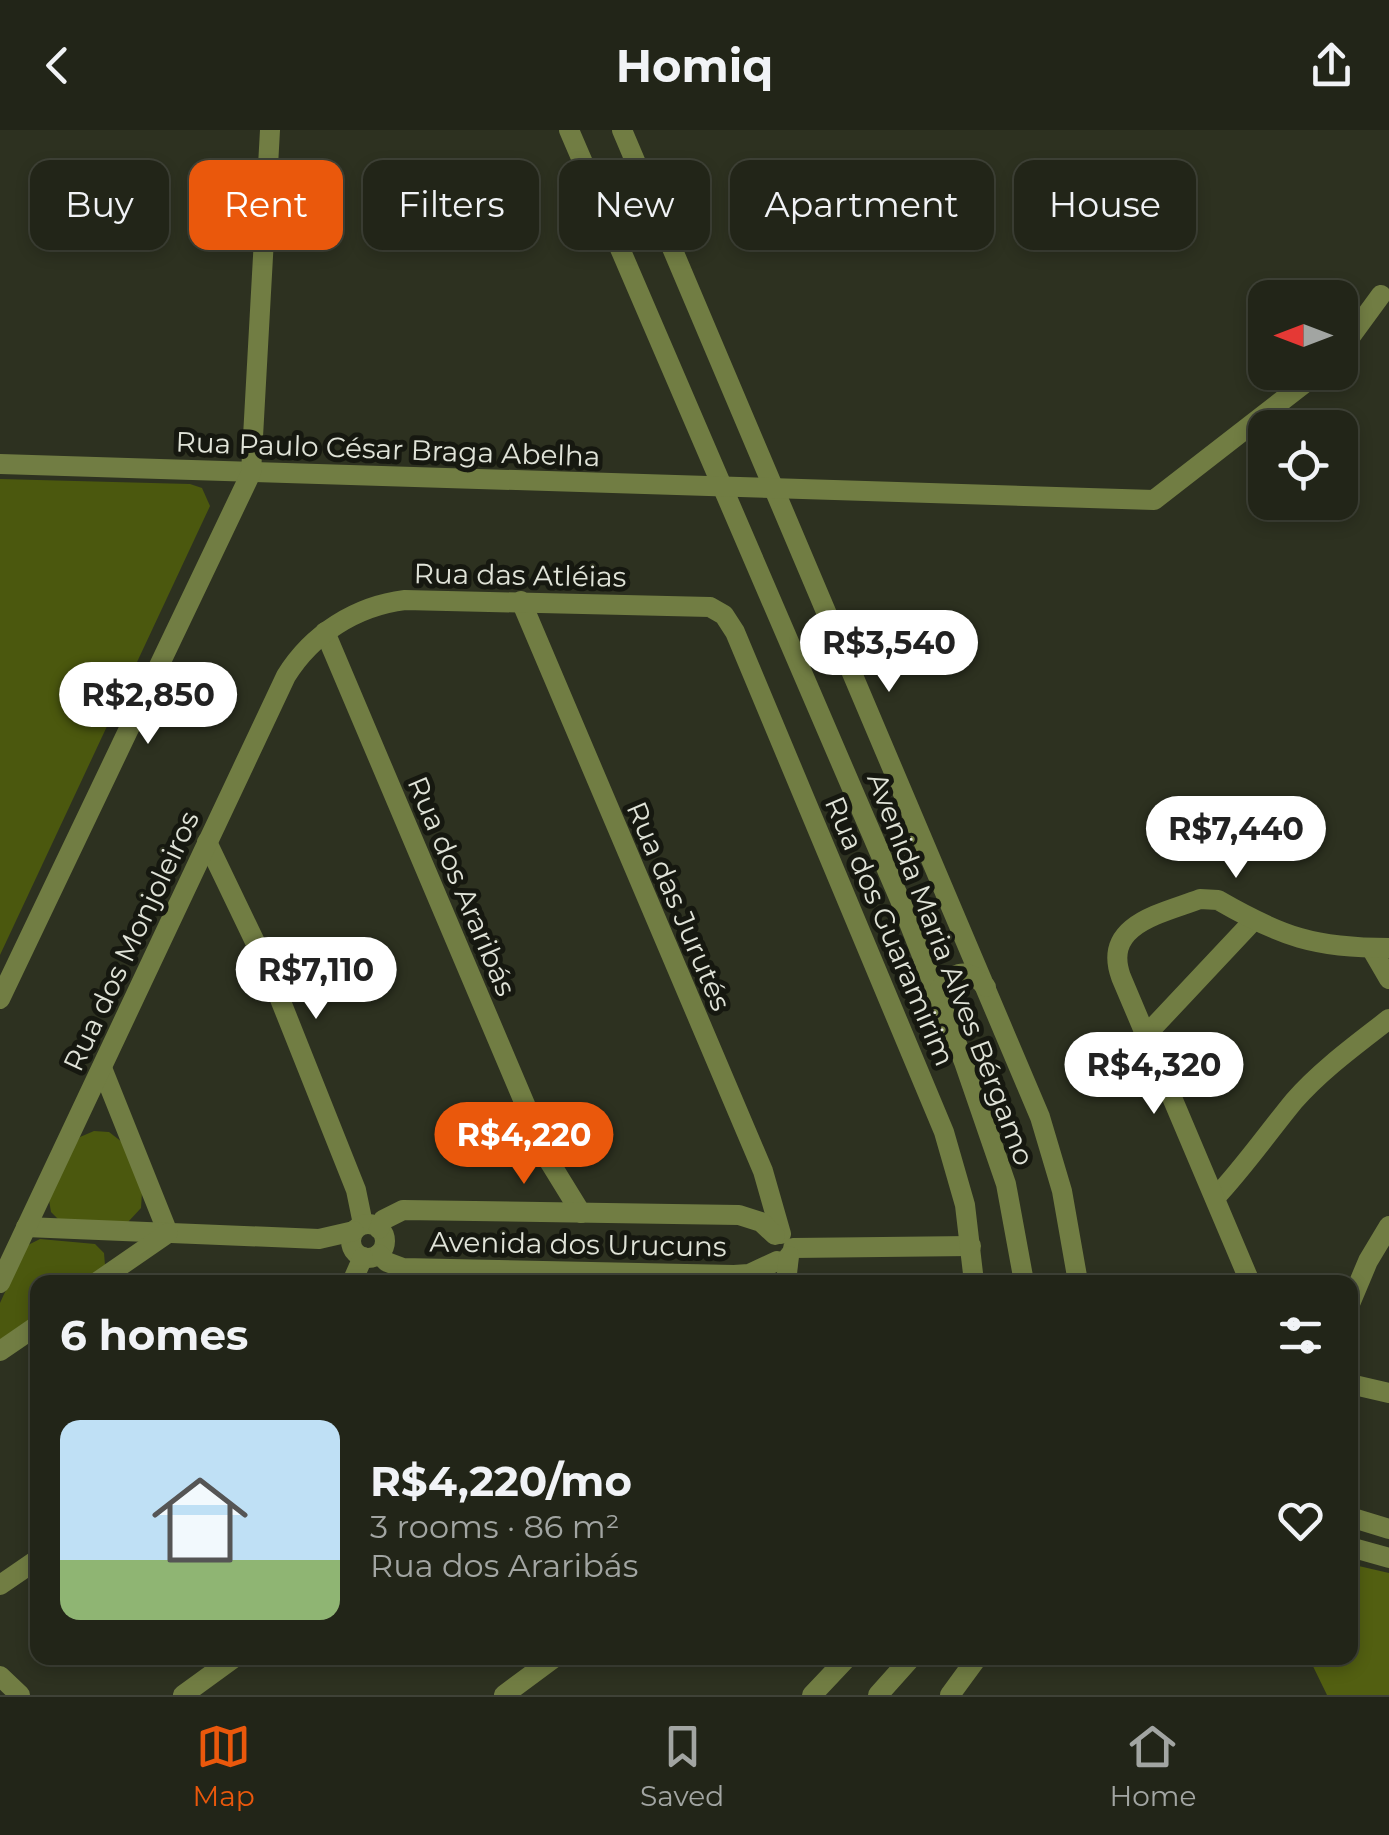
<!DOCTYPE html>
<meta charset="utf-8">
<style>
:root{--surface:#222518;--page:#2a2d21;--text:#f1f3f6;--muted:#a2a5a2;--line:#3f4237;--accent:#ea580c}
body{margin:0;font-family:Montserrat,sans-serif;background:var(--page);color:var(--text);height:100vh;display:flex;flex-direction:column;font-size:38px;white-space:nowrap}
*{box-sizing:border-box;margin:0}
p{font-size:32px;color:var(--muted)}
.icon{flex:none;width:55px;height:55px;fill:none;stroke:currentColor;stroke-width:2;stroke-linecap:round;stroke-linejoin:round}
.map{position:relative;flex:1;overflow:hidden}
.details{position:absolute;left:30px;top:1145px;width:1328px;height:390px;display:flex;flex-direction:column;background:var(--surface);border-radius:20px;box-shadow:0 5px 15px #0003,0 0 0 2px var(--line)}
.details>*{flex:none}
.hud{position:absolute;left:30px;top:30px;width:1330px;height:90px;display:flex;gap:20px}
.needle{width:65px;rotate:270deg}
.controls{position:absolute;left:1248px;top:150px;display:grid;gap:20px}
.controls a{display:grid;place-items:center;width:110px;height:110px;border-radius:20px;background:var(--surface);box-shadow:0 5px 15px #0003,0 0 0 2px var(--line);font-size:50px}
.price{position:absolute;translate:-50% -85px;padding:0 22px;border-radius:35px;background:#fff;color:#222;font-size:32px;line-height:65px;filter:drop-shadow(0 2px 5px #0008)}
.price::after{content:'';position:absolute;left:50%;top:60px;width:30px;height:22px;margin-left:-15px;background:inherit;clip-path:polygon(0 0,100% 0,50% 100%)}
.price.current{background:var(--accent);color:#fff}
ul{padding:0;list-style:none}
li{display:flex;align-items:center;gap:30px;height:250px;padding:0 30px}
li span{display:grid;place-items:center;flex:none;width:280px;height:200px;border-radius:20px;color:#555}
li>.icon{margin-inline-start:auto}
span .icon{width:120px;height:120px;fill:#fffc;stroke-width:1}
li b{font-size:42px}
h2{display:flex;justify-content:space-between;align-items:center;height:120px;padding:0 30px;font-size:42px}
.pill{padding:0 35px;border-radius:20px;background:var(--surface);box-shadow:0 5px 15px #0003,0 0 0 2px var(--line);font-size:35px;line-height:90px}
.pill.current{background:var(--accent);color:#fff}
header{display:flex;justify-content:space-between;align-items:center;height:130px;padding:0 30px;background:var(--surface);font-size:45px;font-weight:700}
.dock{display:flex;justify-content:space-around;align-items:center;height:140px;border-top:2px solid var(--line);background:var(--surface);font-size:28px;color:var(--muted)}
.dock a{display:grid;justify-items:center;gap:5px}
.dock .current{color:var(--accent)}
.map>svg:first-child{display:block}
.green{fill:#4b580e}
.forest{fill:#525f11}
.lines{fill:none;stroke-linecap:round;stroke-linejoin:round}
.minor{stroke:#717d43;stroke-width:20}
.labels{text-anchor:middle;dominant-baseline:central;stroke-width:10;stroke-linejoin:round;paint-order:stroke}
.street-label{font-size:28px;fill:#e0e3d8;stroke:#161810}
</style>
<header><svg class="icon" aria-label="back" viewBox="0 0 24 24"><path d="M15 5l-7 7 7 7"/></svg>Homiq<svg class="icon" aria-label="share" viewBox="0 0 24 24"><path d="M12 15V3M7 8l5-5 5 5M5 13v7h14v-7"/></svg></header>
<div class="map">
<svg width="1389" height="1565" viewBox="0 0 1389 1565">
<rect width="100%" height="100%" fill="#2d3120"/>
<g class="green">
<polygon points="0,349 190,354 202,358 210,376 0,825"/>
<polygon points="94,1001 109,1002 122,1012 142,1062 141,1078 128,1092 60,1091 51,1082 49,1070 72,1019 80,1007"/>
<polygon points="40,1109 95,1114 104,1123 105,1135 87,1152 38,1152 37,1187 0,1214 0,1173 26,1116"/>
</g>
<polygon class="forest" points="1350,1434 1389,1443 1389,1565 1327,1565 1309,1528 1350,1528"/>
<g class="lines">
<g class="minor">
<polyline points="569,0 900,770 964,932 1006,1054 1024,1152"/>
<polyline points="622,0 1040,987 1062,1061 1078,1152"/>
<polyline points="1340,221 1381,165"/>
<polyline points="0,334 1154,370 1319,242"/>
<polyline points="521,471 763,1041 781,1104"/>
<polyline points="325,502 549,1031 581,1083"/>
<polyline points="207,712 268,839 356,1060 363,1094"/>
<polyline points="1371,818 1389,849"/>
<path d="M936 864C951 843 966 834 986 857"/>
<polyline points="0,869 251,343 270,0"/>
<polyline points="1146,905 1254,790"/>
<polyline points="102,938 168,1103"/>
<path d="M1215 1068C1244 1037 1267 1004 1294 971 1321 940 1357 914 1389 889"/>
<circle cx="368" cy="1111" r="17"/>
<polyline points="26,1097 319,1109 354,1101"/>
<polyline points="379,1099 383,1090 403,1080 739,1085 761,1092 775,1105"/>
<polyline points="793,1118 971,1116"/>
<polyline points="379,1124 387,1132 403,1138 734,1145 749,1144 777,1131"/>
<polyline points="97,1152 168,1103"/>
<polyline points="352,1152 363,1127"/>
<polyline points="786,1152 789,1126"/>
<path d="M1250 1152 1121 847C1102 794 1161 784 1200 769L1218 770C1282 807 1315 818 1389 818"/>
<path d="M0 1153 286 546C312 504 356 476 405 470L710 477 724 485 735 502 944 1002 965 1075 974 1152"/>
<polyline points="1350,1174 1368,1131 1389,1096"/>
<polyline points="0,1221 38,1195"/>
<polyline points="1350,1254 1389,1263"/>
<polyline points="1350,1387 1389,1399"/>
<polyline points="1350,1417 1389,1428"/>
<polyline points="0,1455 38,1429"/>
<polyline points="0,1546 20,1565"/>
<polyline points="183,1565 234,1528"/>
<polyline points="504,1565 554,1528"/>
<polyline points="812,1565 847,1528"/>
<polyline points="878,1565 911,1528"/>
<polyline points="950,1565 977,1528"/>
</g>
</g>
<g class="labels">
<g class="street-label">
<text transform="translate(388 319) rotate(2)">Rua Paulo César Braga Abelha</text>
<text transform="translate(520 445) rotate(1)">Rua das Atléias</text>
<text transform="translate(462 756) rotate(67)">Rua dos Araribás</text>
<text transform="translate(679 776) rotate(67)">Rua das Jurutés</text>
<text transform="translate(890 801) rotate(67)">Rua dos Guaramirim</text>
<text transform="translate(131 811) rotate(-65)">Rua dos Monjoleiros</text>
<text transform="translate(951 839) rotate(69)">Avenida Maria Alves Bérgamo</text>
<text transform="translate(578 1114) rotate(1)">Avenida dos Urucuns</text>
</g>
</g>
</svg>
<div class="controls">
<a><svg class="needle" viewBox="-14 -14 28 28"><path d="M0-13l5 13h-10z" fill="#e53935"/><path d="M0 13l5-13h-10z" fill="#a2a5a2"/></svg></a>
<a><svg class="icon" aria-label="locate" viewBox="0 0 24 24"><circle cx="12" cy="12" r="6"/><path d="M12 2v4M12 18v4M2 12h4M18 12h4"/></svg></a>
</div>
<b class="price" style="left:889px;top:565px">R$3,540</b>
<b class="price" style="left:148px;top:617px">R$2,850</b>
<b class="price" style="left:1236px;top:751px">R$7,440</b>
<b class="price" style="left:316px;top:892px">R$7,110</b>
<b class="price" style="left:1154px;top:987px">R$4,320</b>
<b class="price current" style="left:524px;top:1057px">R$4,220</b>
<div class="hud">
<a class="pill">Buy</a>
<a class="pill current">Rent</a>
<a class="pill">Filters</a>
<a class="pill">New</a>
<a class="pill">Apartment</a>
<a class="pill">House</a>
</div>
<section class="details">
<h2>6 homes<svg class="icon" aria-label="filters" viewBox="0 0 24 24"><path d="M4 7h16M4 17h16"/><circle cx="9" cy="7" r="2"/><circle cx="15" cy="17" r="2"/></svg></h2>
<ul>
<li><span style="background:linear-gradient(#bfe0f5 70%,#8fb573 0)"><svg class="icon" aria-label="home" viewBox="0 0 24 24"><path d="M3 11l9-7 9 7M6 9v11h12V9"/></svg></span><div><b>R$4,220/mo</b><p>3 rooms · 86 m²</p><p>Rua dos Araribás</p></div><svg class="icon" aria-label="heart" viewBox="0 0 24 24"><path d="M12 20l-8-8c-3-5 5-10 8-4 3-6 11-1 8 4z"/></svg></li>
</ul>
</section>
</div>
<nav class="dock">
<a class="current"><svg class="icon" aria-label="map" viewBox="0 0 24 24"><path d="M3 6l6-2 6 2 6-2v14l-6 2-6-2-6 2zM9 4v14M15 6v14"/></svg>Map</a>
<a><svg class="icon" aria-label="saved" viewBox="0 0 24 24"><path d="M7 4h10v16l-5-4-5 4z"/></svg>Saved</a>
<a><svg class="icon" aria-label="home" viewBox="0 0 24 24"><path d="M3 11l9-7 9 7M6 9v11h12V9"/></svg>Home</a>
</nav>
